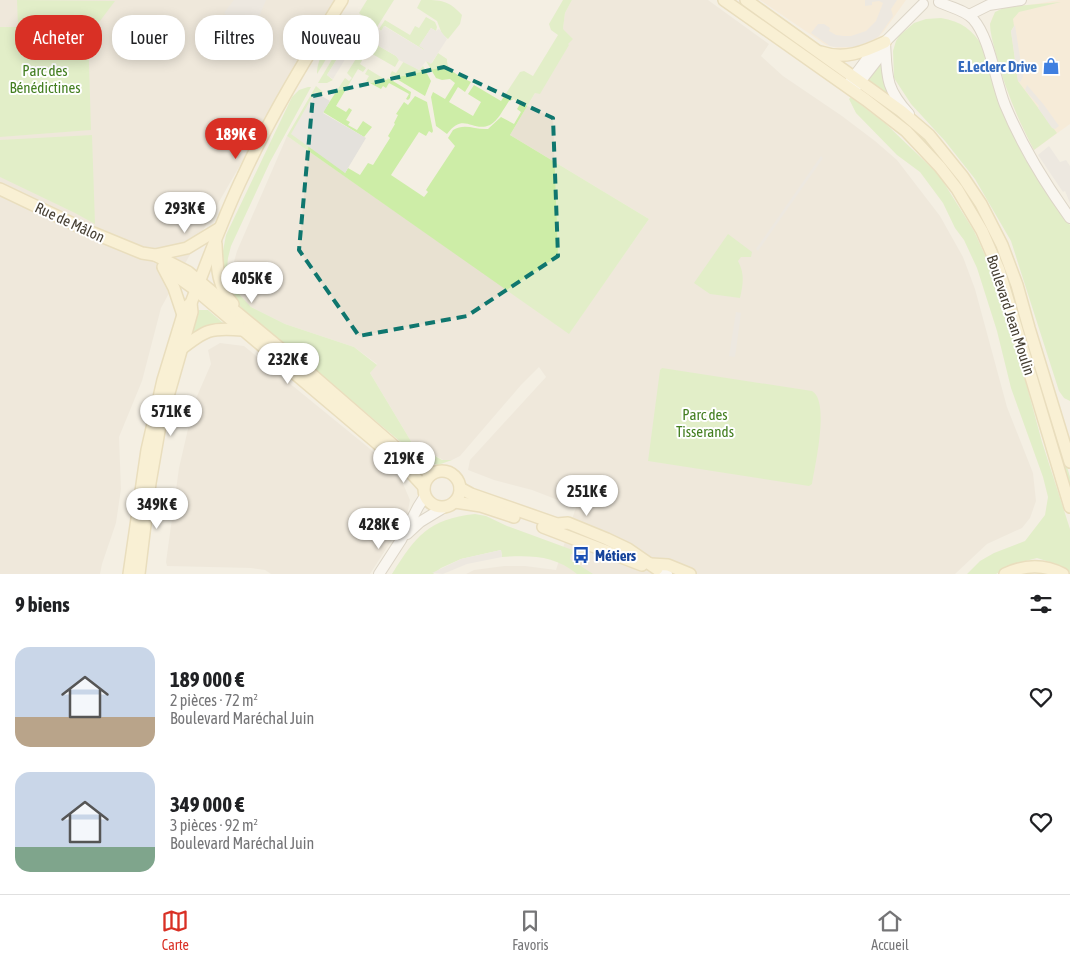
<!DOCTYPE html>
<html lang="fr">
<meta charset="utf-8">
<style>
:root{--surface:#fff;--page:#f2f2f2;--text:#202124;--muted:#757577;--line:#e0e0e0;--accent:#d93025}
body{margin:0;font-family:"Asap Condensed",sans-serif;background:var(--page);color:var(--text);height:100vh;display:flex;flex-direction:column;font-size:19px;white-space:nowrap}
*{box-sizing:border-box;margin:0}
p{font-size:16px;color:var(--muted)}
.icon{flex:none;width:28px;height:28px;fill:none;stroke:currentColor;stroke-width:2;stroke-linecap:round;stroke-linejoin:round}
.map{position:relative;height:574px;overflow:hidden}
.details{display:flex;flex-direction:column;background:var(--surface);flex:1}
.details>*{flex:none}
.top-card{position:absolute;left:15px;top:15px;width:500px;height:45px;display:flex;gap:10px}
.price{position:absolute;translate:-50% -42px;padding:0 11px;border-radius:18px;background:#fff;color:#222;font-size:16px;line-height:32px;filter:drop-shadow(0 1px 2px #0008)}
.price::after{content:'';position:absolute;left:50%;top:30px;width:15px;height:11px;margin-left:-8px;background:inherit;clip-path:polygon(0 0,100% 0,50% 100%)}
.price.on{background:var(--accent);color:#fff}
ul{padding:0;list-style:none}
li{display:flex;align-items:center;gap:15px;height:125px;padding:0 15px}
li span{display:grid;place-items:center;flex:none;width:140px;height:100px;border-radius:15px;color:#555}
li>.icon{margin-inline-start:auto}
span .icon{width:60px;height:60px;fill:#fffc;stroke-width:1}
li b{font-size:21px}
h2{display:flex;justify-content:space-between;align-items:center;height:60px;padding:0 15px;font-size:21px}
.pill{padding:0 18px;border-radius:20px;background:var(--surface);box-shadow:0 2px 12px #0003;font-size:18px;line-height:45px}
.pill.on{background:var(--accent);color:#fff}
.menu{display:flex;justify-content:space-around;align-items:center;height:70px;border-top:1px solid var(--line);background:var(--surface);font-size:14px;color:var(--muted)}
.menu a{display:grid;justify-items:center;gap:2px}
.menu .on{color:var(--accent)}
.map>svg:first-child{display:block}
.residential{fill:#e8e1d1}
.commercial{fill:#f9e6cb}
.green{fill:#cdeda7}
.parking{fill:#e4e1dc}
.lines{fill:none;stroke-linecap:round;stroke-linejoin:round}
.tertiary-casing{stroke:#c0b7a5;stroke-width:12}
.secondary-casing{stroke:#dcc98f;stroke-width:14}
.tertiary{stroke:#fff;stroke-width:10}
.secondary{stroke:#fff1c2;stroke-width:11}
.marked{fill:none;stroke:#0f766e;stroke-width:4;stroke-dasharray:10 6;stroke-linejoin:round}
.labels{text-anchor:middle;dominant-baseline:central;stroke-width:4;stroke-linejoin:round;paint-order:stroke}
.shop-label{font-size:15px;font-weight:bold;fill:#366cbe;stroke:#fff;text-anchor:end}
.park-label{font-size:15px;fill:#437e20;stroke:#fff}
.street-label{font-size:15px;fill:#463f33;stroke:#fff}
.transit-label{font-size:15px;font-weight:bold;fill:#164399;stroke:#fff;text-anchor:start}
</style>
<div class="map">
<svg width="1070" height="574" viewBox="0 0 1070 574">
<rect width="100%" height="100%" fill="#f4efe3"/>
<g class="residential">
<polygon points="0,0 335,0 212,214 161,308 142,381 119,437 121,489 116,523 102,564 100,574 0,574"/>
<polygon points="572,0 708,0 769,44 761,56 783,76 842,116 875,141 897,160 940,216 963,257 975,289 1007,407 1033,473 1036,501 1030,518 1022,528 987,544 955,574 466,574 474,570 504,566 525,566 556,570 576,507 532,490 494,480 468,470 470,460 546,377 539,367 521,385 460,456 452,460 445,461 412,443 370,373 377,364 354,347 285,324 251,307 238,293 231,272 237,251 287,136 569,333 649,219 510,135 535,93 563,29 565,13"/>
<polygon points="220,343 244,346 369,448 401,479 410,500 407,516 370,574 271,574 265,570 251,568 167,566 166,562 179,468 194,403 211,364 208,350"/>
</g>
<g class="commercial">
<polygon points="760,0 906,0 884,31 873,42 865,46 846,50 826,45"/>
<polygon points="1059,0 1070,0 1070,124 1034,150 1019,120 1009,95 1000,66 990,24 993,16 999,10"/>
</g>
<g class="green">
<polygon points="17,0 115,1 100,21 88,30 91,130 0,137 0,27 18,27"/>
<path d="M367 0H394L377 27C372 21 365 19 359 13Z"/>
<path d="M421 0C442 0 448 0 462 15L460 24 448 39 442 34 437 21 417 8Z"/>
<path d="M563 0H572L565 13 563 29 573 39 568 44 569 45 540 94 535 93 510 135 649 219 569 334 287 136 316 86 323 92 322 96 315 93 345 173 348 168 360 175 368 163 373 165 390 138 388 136 395 124 394 123 398 115 396 114 404 102 408 105 415 96 427 102 433 131 432 133 429 131 426 136 419 132 391 175 424 197 428 192 426 190 455 146 448 138 453 130C465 123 475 130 488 129L501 117 514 124 521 112 517 109 520 104 514 99 509 101C504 108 498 121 490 125 472 133 464 111 447 134L436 126 431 97 433 92 445 99 455 83 450 79 442 80 436 78 426 61 432 63 438 53 447 59C446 71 461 76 471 82L465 92 458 87 449 102 473 116 481 102 468 94 474 85 501 101 520 72 524 71 533 76 558 35 551 30 549 24Z"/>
<path d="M1061 2 1019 12 1013 19 1014 26 1011 31 1018 81 1057 133 1034 150C1017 118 1004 86 995 51 993 42 990 33 990 24L995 12 1006 7Z"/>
<polygon points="426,17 435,22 437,27 436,31 431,28 420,45 424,49 424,50 385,26 381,31 379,29 385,20 410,35 415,26 419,28"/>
<path d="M941 18C961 21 973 30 983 47L1007 121 1025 159 1070 225V401L1064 398 1059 391 1011 241 975 179 945 141 911 104 894 78 893 51 896 41 899 36 914 23 926 19Z"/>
<path d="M348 23 317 74C316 60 333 26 348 23Z"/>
<path d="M353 24C358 25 364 27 362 34L358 38 352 35 327 75 333 80 327 83H318Z"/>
<polygon points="370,41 396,56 399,60 395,67 367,51 360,64 366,68 363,72 358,69 336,106 346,112 349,108 352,110 346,120 350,122 348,125 357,130 363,121 372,127 364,137 323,112 345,78 349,81 352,78 347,73 366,43"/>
<polygon points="883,58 883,79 888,92 887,93 867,80"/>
<polygon points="404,61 419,70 423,66 431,81 425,96 390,75 392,71 396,73"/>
<polygon points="368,69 386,80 388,78 411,92 410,98 408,100 406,99 409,94 389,83 386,88 383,86 381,89 366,81 369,76 365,74"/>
<polygon points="308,87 311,87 270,162 231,246 228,258 227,269 222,271 223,251 226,235 292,97 299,90"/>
<polygon points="866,92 882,102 925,139 971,195 999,247 1021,313 1070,477 1070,492 973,207"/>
<polygon points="851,97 886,124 939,175 974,231 989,264 1016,346 1042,442 1070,529 1070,572 1056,564 1037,558 1018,563 996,574 967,574 980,561 994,553 1025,541 1045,515 1048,497 1043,477 1011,388 997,331 977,268 964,240 955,228 943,203 920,172 897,155 856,113 849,99"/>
<polygon points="92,135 95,224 75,213 0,177 0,140"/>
<path d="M728 234 752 252 751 257H741L738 261C745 274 743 284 740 298L710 294 694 283Z"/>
<polygon points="231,272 238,293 251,307 285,324 354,347 377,365 370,373 412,443 442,460 452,460 438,465 421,459 244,310 231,296 223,275"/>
<polygon points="199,310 208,310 223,323 222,326 191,334"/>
<path d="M662 368 812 391C830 401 815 465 812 484L809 486 648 461 660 370Z"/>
<path d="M475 514 486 516 507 526 578 552 577 555 571 554 570 559 593 574H577C555 555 529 555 502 557L501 550 461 559 441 568 433 574H392C416 536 428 519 475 514Z"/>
</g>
<g class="parking">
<polygon points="234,0 266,0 255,26 247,53 235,46 246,30 224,13"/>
<polygon points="865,0 897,0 891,9 893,16 879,36 871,41 855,47 836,47 830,46 811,33 818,24 824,24 830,28 829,31 836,35 844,36 851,36 866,31 876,21 883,3 879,1 872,2 872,5 865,6"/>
<polygon points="1015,25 1023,77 1020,82 1018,81 1011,31"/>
<polygon points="384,26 424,50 424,49 419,46 431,28 436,31 439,29 447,39 431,64 426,61 419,70 399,60 396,56 370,41 379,29 381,31"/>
<polygon points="352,35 358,38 333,79 327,75"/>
<polygon points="1027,85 1044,105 1059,126 1055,129 1052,128 1038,108 1039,106 1025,90"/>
<polygon points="315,92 330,101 323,113 366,138 345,173 291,134"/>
<polygon points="1049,146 1060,162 1066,160 1070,166 1070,203 1065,191 1063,192 1038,155"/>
<polygon points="821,156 823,158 758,251 756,249"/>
<polygon points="736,312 741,313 735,357 729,356"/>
<polygon points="501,550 502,557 467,564 443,574 432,573 461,559"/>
</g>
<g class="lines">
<g class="tertiary-casing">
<g id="tertiary">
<path d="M939 2C949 7 965 10 973 19 990 38 995 80 1005 105 1022 146 1044 182 1070 218"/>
<polyline points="969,15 989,5 1021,0"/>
<path d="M885 42C887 76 885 88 909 114"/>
<polyline points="849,83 873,51 885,42 923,4"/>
<polyline points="856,87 881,55 884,45"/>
<polyline points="407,534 420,522 443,508"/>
<polyline points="657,569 667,574"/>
<polyline points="379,574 401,540 418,507 425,496"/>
</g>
</g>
<g class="secondary-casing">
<g id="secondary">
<polyline points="724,0 866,100 906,131 940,167 957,189 982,231 999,270 1070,507"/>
<polyline points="746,0 901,111 929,135 963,177 981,204 1002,245 1017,285 1029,328 1070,462"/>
<path d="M821 52C844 60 864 52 885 42"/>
<polyline points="0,189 86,230 142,253 155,255 188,272 310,373 409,459 432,474"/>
<path d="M216 244C217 266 217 287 233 304"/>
<polyline points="155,255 187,248 220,228"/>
<polyline points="163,267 174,288 183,315"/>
<polyline points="168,270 196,290 391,455 413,475 424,487"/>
<path d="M180 350C205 330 211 327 242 330"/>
<polyline points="165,407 192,312 191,303"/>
<circle cx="442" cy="489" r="18"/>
<polyline points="460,488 471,494 557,524 568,523 607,539 628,549 657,569"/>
<polyline points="455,502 481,506 514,517"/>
<polyline points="543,527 642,565"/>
<polyline points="651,564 668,565 690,574"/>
<path d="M129 574 147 450 163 380 185 308 191 303C208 260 223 217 243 176 271 115 307 57 342 0"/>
<polyline points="139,574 150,483 160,425"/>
<path d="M1005 574C1024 565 1044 564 1063 574"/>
</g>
</g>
<use href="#tertiary" class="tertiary"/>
<use href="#secondary" class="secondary"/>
</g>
<path d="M0 0H1070V574H0ZM444 67 553 118 558 256 467 316 359 336 299 250 313 96Z" fill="#f4efe3" fill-opacity=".55" fill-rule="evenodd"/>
<path class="marked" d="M444 67 553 118 558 256 467 316 359 336 299 250 313 96Z"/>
<defs>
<g id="shop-bare" transform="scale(1.35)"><path d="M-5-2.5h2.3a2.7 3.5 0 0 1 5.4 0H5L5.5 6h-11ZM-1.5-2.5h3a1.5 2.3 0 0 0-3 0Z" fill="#3f7fe0" stroke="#fff" stroke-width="2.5" paint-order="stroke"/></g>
<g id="bus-bare" transform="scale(1.35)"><path d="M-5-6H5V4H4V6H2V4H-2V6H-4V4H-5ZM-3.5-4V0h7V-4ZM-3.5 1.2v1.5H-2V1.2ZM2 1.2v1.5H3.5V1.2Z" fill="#1a4fb4" stroke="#fff" stroke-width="2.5" paint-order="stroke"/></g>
</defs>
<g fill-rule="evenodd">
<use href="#shop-bare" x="1051" y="66"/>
<use href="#bus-bare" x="581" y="555"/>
</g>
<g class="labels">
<g class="shop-label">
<text x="1037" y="66">E.Leclerc Drive</text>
</g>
<g class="park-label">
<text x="45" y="70">Parc des<tspan x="45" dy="17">Bénédictines</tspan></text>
<text x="705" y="414">Parc des<tspan x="705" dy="17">Tisserands</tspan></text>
</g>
<g class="street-label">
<text transform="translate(70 222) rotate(25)">Rue de Mâlon</text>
<text transform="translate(1011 315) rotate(72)">Boulevard Jean Moulin</text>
</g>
<g class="transit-label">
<text x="595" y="555">Métiers</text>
</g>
</g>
</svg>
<b class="price on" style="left:236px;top:160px">189K €</b>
<b class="price" style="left:185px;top:234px">293K €</b>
<b class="price" style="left:252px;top:304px">405K €</b>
<b class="price" style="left:288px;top:385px">232K €</b>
<b class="price" style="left:171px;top:437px">571K €</b>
<b class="price" style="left:404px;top:484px">219K €</b>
<b class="price" style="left:587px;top:517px">251K €</b>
<b class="price" style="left:157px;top:530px">349K €</b>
<b class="price" style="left:379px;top:550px">428K €</b>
<div class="top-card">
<a class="pill on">Acheter</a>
<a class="pill">Louer</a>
<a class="pill">Filtres</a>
<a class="pill">Nouveau</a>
</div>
</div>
<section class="details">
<h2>9 biens<svg class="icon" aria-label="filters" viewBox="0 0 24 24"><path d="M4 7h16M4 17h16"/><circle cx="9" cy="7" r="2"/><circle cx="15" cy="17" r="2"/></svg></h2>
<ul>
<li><span style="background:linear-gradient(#c9d6e8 70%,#b9a48a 0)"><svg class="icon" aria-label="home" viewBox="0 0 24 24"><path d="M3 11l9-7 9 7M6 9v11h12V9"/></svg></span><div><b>189 000 €</b><p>2 pièces · 72 m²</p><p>Boulevard Maréchal Juin</p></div><svg class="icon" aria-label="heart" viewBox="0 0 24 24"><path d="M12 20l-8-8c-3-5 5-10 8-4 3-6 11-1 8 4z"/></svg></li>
<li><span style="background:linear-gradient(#c9d6e8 75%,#7fa58c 0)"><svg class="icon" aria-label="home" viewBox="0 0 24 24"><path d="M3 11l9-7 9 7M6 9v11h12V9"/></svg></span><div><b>349 000 €</b><p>3 pièces · 92 m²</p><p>Boulevard Maréchal Juin</p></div><svg class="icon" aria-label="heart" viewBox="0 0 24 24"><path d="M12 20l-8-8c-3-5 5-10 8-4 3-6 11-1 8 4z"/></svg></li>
</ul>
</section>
<nav class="menu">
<a class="on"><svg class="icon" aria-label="map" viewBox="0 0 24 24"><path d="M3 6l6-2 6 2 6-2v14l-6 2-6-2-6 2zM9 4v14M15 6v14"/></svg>Carte</a>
<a><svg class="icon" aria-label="saved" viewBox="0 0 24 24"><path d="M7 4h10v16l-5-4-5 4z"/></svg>Favoris</a>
<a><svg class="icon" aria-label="home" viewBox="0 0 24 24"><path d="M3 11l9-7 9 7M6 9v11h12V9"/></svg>Accueil</a>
</nav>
